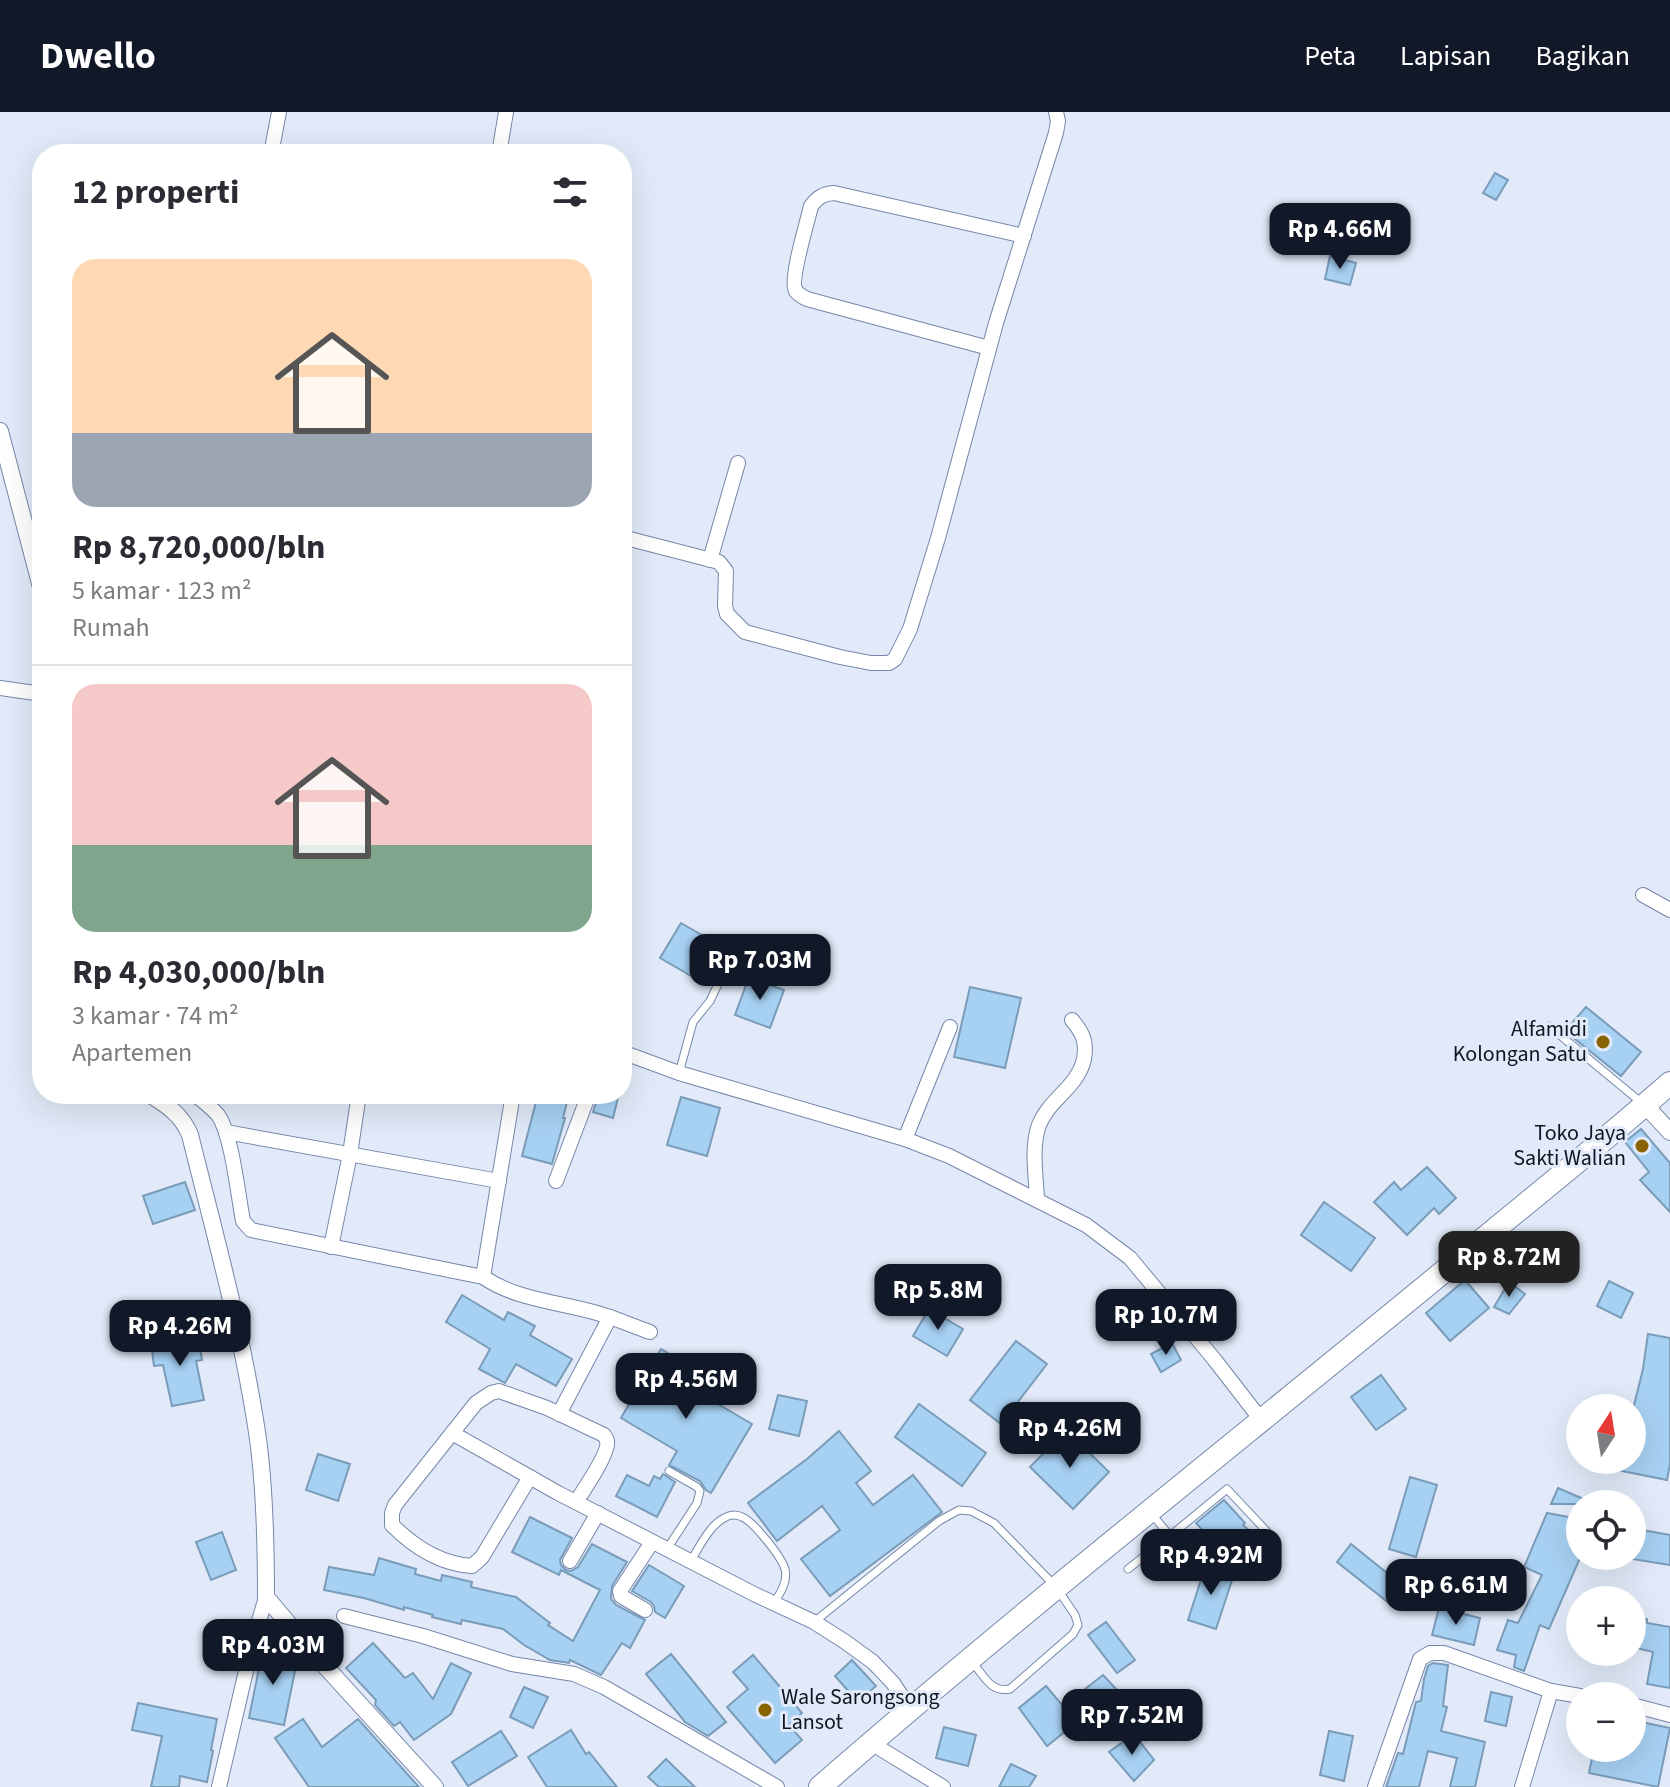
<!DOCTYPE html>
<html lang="id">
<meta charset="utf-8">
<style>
:root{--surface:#fff;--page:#f2f2f3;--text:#2b2b33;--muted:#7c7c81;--line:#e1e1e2;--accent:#111827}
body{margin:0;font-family:"Source Sans 3",sans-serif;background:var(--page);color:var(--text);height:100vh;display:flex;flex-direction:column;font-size:30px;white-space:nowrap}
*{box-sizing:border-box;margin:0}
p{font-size:26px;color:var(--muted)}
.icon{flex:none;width:44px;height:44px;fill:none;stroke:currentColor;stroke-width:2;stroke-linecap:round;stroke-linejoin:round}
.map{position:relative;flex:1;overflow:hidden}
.details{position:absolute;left:32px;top:32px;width:600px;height:960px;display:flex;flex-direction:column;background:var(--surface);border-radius:32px;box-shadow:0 8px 32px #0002}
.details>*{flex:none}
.needle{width:52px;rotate:12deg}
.controls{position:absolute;left:1566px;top:1282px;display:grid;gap:16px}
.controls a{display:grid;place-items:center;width:80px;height:80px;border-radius:50%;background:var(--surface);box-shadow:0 8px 32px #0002;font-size:40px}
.price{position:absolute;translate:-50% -68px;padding:0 18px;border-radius:16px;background:var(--accent);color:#fff;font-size:26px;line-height:52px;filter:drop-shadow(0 2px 4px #0008)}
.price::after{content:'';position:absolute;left:50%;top:48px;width:24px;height:18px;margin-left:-12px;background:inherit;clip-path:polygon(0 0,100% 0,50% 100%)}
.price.current{background:#222;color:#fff}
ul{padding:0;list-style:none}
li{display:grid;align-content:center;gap:16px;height:424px;padding:0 40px}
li+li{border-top:2px solid var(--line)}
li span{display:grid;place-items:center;height:248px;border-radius:24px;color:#555}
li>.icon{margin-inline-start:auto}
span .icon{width:144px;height:144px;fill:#fffc;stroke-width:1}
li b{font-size:34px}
h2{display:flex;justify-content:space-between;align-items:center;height:96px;padding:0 40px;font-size:34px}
header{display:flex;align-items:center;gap:48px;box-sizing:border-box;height:112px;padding:0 40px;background:var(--accent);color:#fff}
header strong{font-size:38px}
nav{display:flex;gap:44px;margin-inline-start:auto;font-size:28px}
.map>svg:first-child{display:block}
.building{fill:#a7d1f3;stroke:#7a9cb9;stroke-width:2}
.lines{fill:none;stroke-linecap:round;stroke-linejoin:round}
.service-casing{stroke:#7587aa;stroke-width:9}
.minor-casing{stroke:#7587aa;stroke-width:16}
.tertiary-casing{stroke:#7587aa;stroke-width:18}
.trunk-casing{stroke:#7587aa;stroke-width:24}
.service{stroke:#fff;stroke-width:7}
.minor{stroke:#fff;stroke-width:14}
.tertiary{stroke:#fff;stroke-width:16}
.trunk{stroke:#fff;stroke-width:22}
.poi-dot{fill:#886300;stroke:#e2eaf9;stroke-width:3}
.labels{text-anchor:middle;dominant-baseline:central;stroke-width:6;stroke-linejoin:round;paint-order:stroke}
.poi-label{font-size:22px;fill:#0f1522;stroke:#e2eaf9;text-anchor:end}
</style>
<header>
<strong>Dwello</strong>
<nav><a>Peta</a><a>Lapisan</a><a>Bagikan</a></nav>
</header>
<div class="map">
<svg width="1670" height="1675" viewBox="0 0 1670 1675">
<rect width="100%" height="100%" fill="#e2eaf9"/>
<g class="building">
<polygon points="1495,61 1508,68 1496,88 1483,81"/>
<polygon points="1330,144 1356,151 1350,173 1325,167"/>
<polygon points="681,811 719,833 698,868 660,846"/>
<polygon points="749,865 784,878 770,916 735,903"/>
<polygon points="970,875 1021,886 1005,956 954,945"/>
<polygon points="1586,895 1641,940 1621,964 1565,919"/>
<polygon points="538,982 569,982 563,1006 565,1006 552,1052 522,1044"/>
<polygon points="599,982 619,982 613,1006 593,1000"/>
<polygon points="681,985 720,996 707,1044 667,1033"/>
<polygon points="1641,1017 1670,1051 1670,1100 1640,1068 1649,1060 1625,1030"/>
<polygon points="1427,1055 1456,1086 1439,1102 1434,1096 1407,1123 1374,1090 1394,1070 1401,1078"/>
<polygon points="185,1070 195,1098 153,1112 143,1084"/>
<polygon points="1324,1090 1375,1126 1351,1159 1301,1123"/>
<polygon points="1465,1168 1489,1196 1450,1229 1426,1201"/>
<polygon points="1609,1169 1633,1181 1621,1206 1597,1194"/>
<polygon points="1509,1170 1525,1182 1509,1202 1494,1195"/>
<polygon points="462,1183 504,1208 508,1200 535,1214 530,1223 572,1247 556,1274 516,1252 505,1271 479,1257 490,1237 446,1210"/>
<polygon points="929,1197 963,1217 947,1244 913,1224"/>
<polygon points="1648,1222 1670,1226 1670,1352 1667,1368 1602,1355 1603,1348 1632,1348 1632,1301 1643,1257"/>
<polygon points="198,1224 202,1248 196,1249 204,1288 172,1294 163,1253 154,1254 151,1230"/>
<polygon points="1016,1229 1047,1252 1001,1312 970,1288"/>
<polygon points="1172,1231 1181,1248 1161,1260 1151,1242"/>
<polygon points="661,1237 699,1259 689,1275 752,1312 711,1381 706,1378 700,1369 669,1353 677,1339 621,1306"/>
<polygon points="1381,1263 1406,1297 1376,1318 1351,1285"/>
<polygon points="778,1283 807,1289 799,1324 769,1317"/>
<polygon points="919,1292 986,1341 962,1374 895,1325"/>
<polygon points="1066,1318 1109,1360 1073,1397 1030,1355"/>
<polygon points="839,1319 871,1359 856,1371 873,1393 913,1363 942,1400 830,1484 801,1447 840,1418 822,1394 777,1429 748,1391 807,1347"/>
<polygon points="318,1342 350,1352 338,1389 306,1378"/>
<polygon points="663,1362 675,1370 657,1405 616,1384 627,1363 649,1374 654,1364 660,1367"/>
<polygon points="1410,1365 1437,1373 1416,1445 1389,1437"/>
<polygon points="1558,1376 1595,1392 1551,1392"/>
<polygon points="1224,1388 1245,1411 1243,1413 1265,1432 1244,1455 1238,1450 1236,1456 1196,1411"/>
<polygon points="1547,1401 1580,1407 1580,1446 1549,1517 1540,1513 1524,1559 1514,1555 1516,1543 1497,1538 1508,1508 1518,1511 1542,1463 1524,1455"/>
<polygon points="530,1405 572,1426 560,1448 561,1453 566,1458 571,1459 578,1455 592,1432 627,1450 612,1474 611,1487 616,1493 645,1508 630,1536 622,1531 601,1563 570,1548 569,1551 550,1548 524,1533 503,1517 462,1508 461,1512 432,1505 433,1503 404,1495 404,1498 364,1486 324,1478 329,1455 374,1463 379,1446 416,1457 415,1462 441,1469 442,1463 472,1470 471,1475 516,1485 550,1511 548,1513 573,1529 600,1478 561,1458 559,1463 512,1440"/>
<polygon points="1632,1416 1670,1423 1670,1453 1632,1447"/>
<polygon points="222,1420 236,1458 211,1468 196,1430"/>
<polygon points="1351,1432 1403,1474 1389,1491 1337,1450"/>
<polygon points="1206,1452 1234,1462 1216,1517 1188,1508"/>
<polygon points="649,1453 684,1474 665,1506 655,1500 654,1494 651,1490 632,1479"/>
<polygon points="1439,1496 1480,1506 1474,1533 1432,1523"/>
<polygon points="1632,1504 1647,1507 1647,1511 1670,1515 1670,1576 1647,1572 1653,1540 1632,1535"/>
<polygon points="1106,1510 1135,1548 1117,1561 1088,1523"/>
<polygon points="373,1531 405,1566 413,1561 433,1587 451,1551 471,1561 451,1602 414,1628 400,1610 394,1614 375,1593 376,1588 346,1556"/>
<polygon points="263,1536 298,1544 284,1613 249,1606"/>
<polygon points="671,1542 726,1610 708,1624 685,1610 646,1562"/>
<polygon points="753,1543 802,1601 789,1613 802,1628 775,1651 727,1595 748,1577 733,1560"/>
<polygon points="852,1548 876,1574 858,1590 835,1564"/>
<polygon points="1433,1551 1448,1553 1443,1594 1447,1595 1441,1619 1485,1630 1475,1675 1450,1675 1457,1646 1428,1639 1419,1675 1386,1675 1398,1641 1403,1642 1416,1590 1421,1589 1424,1567 1428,1554"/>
<polygon points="1103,1563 1117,1578 1047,1634 1019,1596 1046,1574 1063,1594"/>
<polygon points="524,1575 548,1585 533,1616 510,1605"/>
<polygon points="1491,1580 1512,1585 1506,1614 1485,1609"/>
<polygon points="138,1591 217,1607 211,1638 213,1639 207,1670 180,1664 179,1675 151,1675 162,1624 132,1618"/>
<polygon points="303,1607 322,1635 358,1607 419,1675 309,1675 275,1626"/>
<polygon points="1632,1608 1670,1616 1658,1675 1589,1661 1594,1636 1632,1636"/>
<polygon points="944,1615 976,1623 968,1654 936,1646"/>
<polygon points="571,1618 586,1642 589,1640 617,1675 547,1675 528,1645"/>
<polygon points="501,1619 517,1644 468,1674 452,1650"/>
<polygon points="1329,1619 1353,1624 1344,1669 1320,1663"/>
<polygon points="1134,1622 1154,1648 1134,1669 1109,1640"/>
<polygon points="666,1647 695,1675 659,1675 648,1665"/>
<polygon points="1011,1652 1036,1664 1029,1675 999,1675"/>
</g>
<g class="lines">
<g class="service-casing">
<g id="service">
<polyline points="1549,914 1643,992"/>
<polyline points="679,961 693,910 710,889 727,853"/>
<polyline points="1170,1424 1227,1377 1272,1425"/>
<polyline points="667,1437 697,1391 700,1379 697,1375 669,1359"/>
<path d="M690 1450C699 1436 709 1414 724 1406 729 1403 736 1402 742 1405 753 1409 781 1444 785 1457 788 1469 781 1480 774 1491"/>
<polyline points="1128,1457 1170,1424 1151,1401"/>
<path d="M814 1510 939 1409 959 1398 971 1399 994 1411 1056 1475 1075 1503 1078 1513 1073 1522 1010 1577C991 1581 984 1564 973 1551"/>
</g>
</g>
<g class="minor-casing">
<g id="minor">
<polyline points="271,42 279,0"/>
<polyline points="499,42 506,0"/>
<path d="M989 236 807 187C803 185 798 182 796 179 789 169 808 108 811 94 818 85 823 82 834 81L1024 124"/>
<polyline points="622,425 719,450 726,459 725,494 727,502 745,520 840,545 871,551 889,551 895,547 910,517 938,426 996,211 1056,21 1058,9 1056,0"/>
<polyline points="710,448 738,351"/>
<polyline points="0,576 42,582"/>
<polyline points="1643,783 1670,798"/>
<polyline points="622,940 679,961 905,1027 949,1044 1086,1113 1130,1146 1214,1247 1262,1309"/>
<path d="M194 982C202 988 211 995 218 1003 232 1023 238 1083 243 1109L251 1118 483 1165C517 1188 559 1190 597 1201 615 1206 633 1214 650 1220"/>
<polyline points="226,1020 499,1069"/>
<polyline points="905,1027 950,915"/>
<polyline points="556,1069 589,982"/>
<path d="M1037 1087C1036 1064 1031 1035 1039 1013 1049 987 1078 975 1084 947 1087 930 1083 921 1072 908"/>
<polyline points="331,1135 350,1042 359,982"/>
<polyline points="483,1165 513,982"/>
<polyline points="559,1302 610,1205"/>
<polyline points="452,1321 558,1381 756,1483 814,1510 844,1529 873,1550 893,1571 910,1597"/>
<path d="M530 1365 482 1445 472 1454C441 1452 414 1435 392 1413V1401L395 1393 476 1291 491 1281 499 1279 547 1296 604 1323C605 1325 607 1327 607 1329 610 1340 583 1379 576 1390"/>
<polyline points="570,1449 598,1401"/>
<polyline points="645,1498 621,1484 620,1479 652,1430"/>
<polyline points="344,1504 423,1524 512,1552 574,1562 604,1575 777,1675"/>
<polyline points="1632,1593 1670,1603"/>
<polyline points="871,1631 943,1675"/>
<polyline points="219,1675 252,1533 266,1485"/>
<polyline points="1375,1675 1420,1547 1430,1541 1444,1541 1551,1579 1580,1584"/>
<polyline points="1522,1675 1551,1579"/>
</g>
</g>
<g class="tertiary-casing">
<g id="tertiary">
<polyline points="0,319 42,479"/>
<path d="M149 982C167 993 182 1003 190 1023 215 1123 243 1224 258 1327 265 1379 266 1432 266 1485L314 1542 435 1675"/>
<polyline points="1645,993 1670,1020"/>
</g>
</g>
<g class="trunk-casing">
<path id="trunk" d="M820 1675C1029 1493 1247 1322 1460 1146 1530 1088 1602 1031 1670 971"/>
</g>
<use href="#service" class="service"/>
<use href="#minor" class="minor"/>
<use href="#tertiary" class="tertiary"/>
<use href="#trunk" class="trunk"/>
</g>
<g class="poi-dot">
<circle cx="1603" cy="930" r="8"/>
<circle cx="1642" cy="1034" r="8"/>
<circle cx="765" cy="1598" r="8"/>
</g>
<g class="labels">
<g class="poi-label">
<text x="1587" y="917">Alfamidi<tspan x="1587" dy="25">Kolongan Satu</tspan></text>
<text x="1626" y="1021">Toko Jaya<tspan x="1626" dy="25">Sakti Walian</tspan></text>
<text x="781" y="1585" text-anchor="start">Wale Sarongsong<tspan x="781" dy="25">Lansot</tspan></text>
</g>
</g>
</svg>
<div class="controls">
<a><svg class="needle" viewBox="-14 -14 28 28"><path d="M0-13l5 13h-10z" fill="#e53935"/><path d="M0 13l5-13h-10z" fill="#7c7c81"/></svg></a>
<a><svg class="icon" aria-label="locate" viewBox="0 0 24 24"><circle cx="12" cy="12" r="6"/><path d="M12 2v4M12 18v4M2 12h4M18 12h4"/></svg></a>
<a>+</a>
<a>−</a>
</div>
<b class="price" style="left:1340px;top:159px">Rp 4.66M</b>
<b class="price" style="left:760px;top:890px">Rp 7.03M</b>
<b class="price current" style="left:1509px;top:1187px">Rp 8.72M</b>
<b class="price" style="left:938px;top:1220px">Rp 5.8M</b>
<b class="price" style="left:1166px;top:1245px">Rp 10.7M</b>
<b class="price" style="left:180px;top:1256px">Rp 4.26M</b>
<b class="price" style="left:686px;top:1309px">Rp 4.56M</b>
<b class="price" style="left:1070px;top:1358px">Rp 4.26M</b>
<b class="price" style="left:1211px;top:1485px">Rp 4.92M</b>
<b class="price" style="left:1456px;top:1515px">Rp 6.61M</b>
<b class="price" style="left:273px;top:1575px">Rp 4.03M</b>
<b class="price" style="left:1132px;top:1645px">Rp 7.52M</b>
<section class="details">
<h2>12 properti<svg class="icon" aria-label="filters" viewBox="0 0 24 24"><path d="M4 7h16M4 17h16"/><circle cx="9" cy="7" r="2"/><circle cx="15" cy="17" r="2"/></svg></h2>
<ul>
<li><span style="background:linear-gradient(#ffd9b3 70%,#9aa5b1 0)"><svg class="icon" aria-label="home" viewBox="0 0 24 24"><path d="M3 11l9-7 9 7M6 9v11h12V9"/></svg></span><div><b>Rp 8,720,000/bln</b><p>5 kamar · 123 m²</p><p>Rumah</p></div></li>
<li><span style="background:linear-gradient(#f6c9c9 65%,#7fa58c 0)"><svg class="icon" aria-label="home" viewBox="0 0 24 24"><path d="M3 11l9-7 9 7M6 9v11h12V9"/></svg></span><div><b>Rp 4,030,000/bln</b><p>3 kamar · 74 m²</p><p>Apartemen</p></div></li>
</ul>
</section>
</div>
